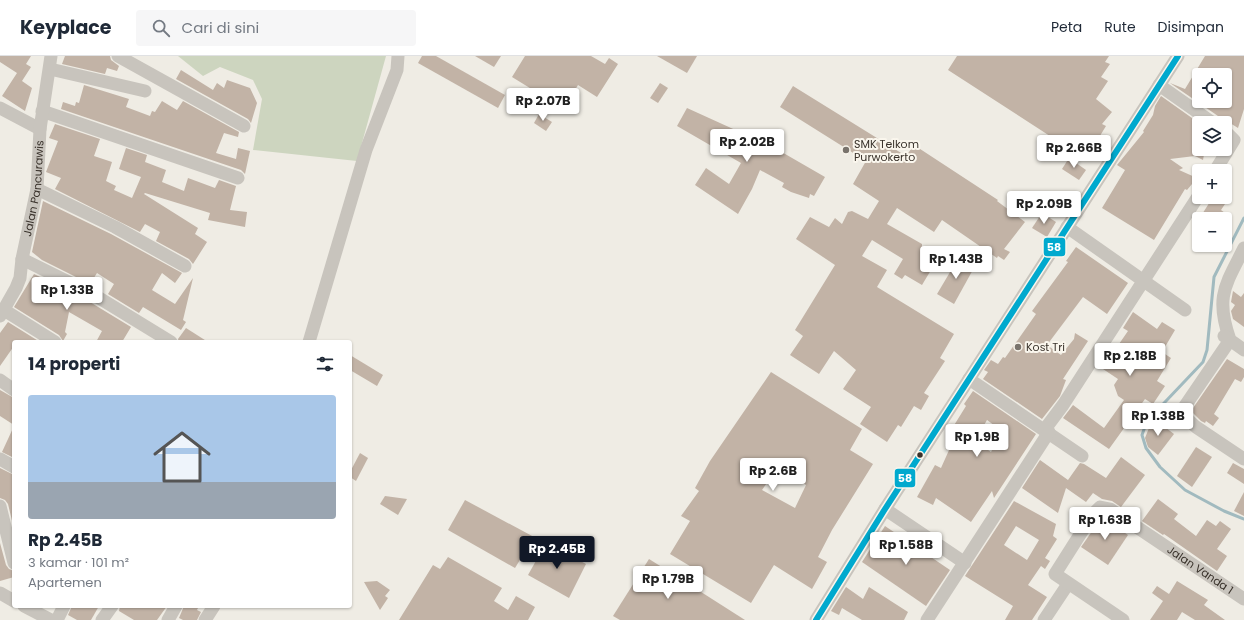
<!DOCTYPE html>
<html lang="id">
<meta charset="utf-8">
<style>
:root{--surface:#fff;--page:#f6f6f7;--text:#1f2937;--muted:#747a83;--line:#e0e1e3;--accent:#111827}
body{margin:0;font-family:Poppins,sans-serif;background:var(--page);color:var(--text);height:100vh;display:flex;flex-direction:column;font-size:15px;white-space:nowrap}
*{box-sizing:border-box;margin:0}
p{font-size:13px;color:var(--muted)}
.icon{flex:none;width:22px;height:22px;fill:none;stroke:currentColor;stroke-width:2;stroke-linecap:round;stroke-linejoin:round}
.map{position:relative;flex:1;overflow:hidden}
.panel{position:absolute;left:12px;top:284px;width:340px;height:268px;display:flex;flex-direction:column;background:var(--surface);border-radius:4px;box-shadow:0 1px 3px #0004}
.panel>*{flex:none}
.controls{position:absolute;left:1192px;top:12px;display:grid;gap:8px}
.controls a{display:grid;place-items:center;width:40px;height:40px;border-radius:4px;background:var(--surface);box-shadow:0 1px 3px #0004;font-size:20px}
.price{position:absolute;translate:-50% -34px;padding:0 9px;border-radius:4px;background:#fff;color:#222;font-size:13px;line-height:26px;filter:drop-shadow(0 1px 2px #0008)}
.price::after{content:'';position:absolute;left:50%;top:24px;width:12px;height:9px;margin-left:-6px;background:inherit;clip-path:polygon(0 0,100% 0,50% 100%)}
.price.on{background:var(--accent);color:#fff}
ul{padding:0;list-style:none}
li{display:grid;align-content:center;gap:8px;height:212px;padding:0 16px}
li+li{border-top:1px solid var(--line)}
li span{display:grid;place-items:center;height:124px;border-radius:4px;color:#555}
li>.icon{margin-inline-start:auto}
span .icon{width:72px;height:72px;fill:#fffc;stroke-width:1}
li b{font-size:17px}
h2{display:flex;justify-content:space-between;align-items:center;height:48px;padding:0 16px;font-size:17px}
header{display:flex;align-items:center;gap:24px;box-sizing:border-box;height:56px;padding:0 20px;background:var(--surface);border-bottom:1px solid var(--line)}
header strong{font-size:19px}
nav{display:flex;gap:22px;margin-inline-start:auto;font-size:14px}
.search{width:280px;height:36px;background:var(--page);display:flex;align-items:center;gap:10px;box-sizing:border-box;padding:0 14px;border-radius:4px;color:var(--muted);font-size:15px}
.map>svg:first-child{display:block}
.green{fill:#cdd5bf}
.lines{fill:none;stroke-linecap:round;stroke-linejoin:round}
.stream{stroke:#a1babf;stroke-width:3}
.building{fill:#c2b3a6;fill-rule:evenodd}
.minor{stroke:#c8c4bd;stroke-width:13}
.bus-1-casing{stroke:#faf6ed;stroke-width:9}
.bus-1{stroke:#00a9ce;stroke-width:6}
.poi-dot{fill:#79736c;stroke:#faf6ed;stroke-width:1.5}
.bus-dot{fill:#39322b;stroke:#faf6ed;stroke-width:1.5}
.labels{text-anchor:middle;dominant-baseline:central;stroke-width:4;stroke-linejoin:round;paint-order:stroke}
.poi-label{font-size:11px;fill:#39322b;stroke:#faf6ed;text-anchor:start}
.street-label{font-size:11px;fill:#39322b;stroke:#faf6ed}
.line-badge{stroke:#faf6ed;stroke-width:1.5}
.badge-label{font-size:11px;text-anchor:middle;font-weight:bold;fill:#fff}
</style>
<header>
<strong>Keyplace</strong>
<div class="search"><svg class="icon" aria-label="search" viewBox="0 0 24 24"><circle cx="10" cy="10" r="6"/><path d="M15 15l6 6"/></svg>Cari di sini</div>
<nav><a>Peta</a><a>Rute</a><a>Disimpan</a></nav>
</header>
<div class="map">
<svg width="1244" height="564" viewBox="0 0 1244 564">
<rect width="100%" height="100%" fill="#efece4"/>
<polygon class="green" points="178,0 386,0 357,105 253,94 262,43 253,24 220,11 203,20"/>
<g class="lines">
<polyline class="stream" points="1244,162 1214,221 1207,294 1203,306 1147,365 1142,379 1146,392 1160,411 1185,434 1224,455 1244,463"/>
</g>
<g class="building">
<polygon points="0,0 31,0 26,8 31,11 22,25 32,32 25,55 2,40 17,17 0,6"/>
<polygon points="65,0 110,0 111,4 119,10 117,15 107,12 105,18 62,8"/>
<polygon points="422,0 436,0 505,39 498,52 418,7"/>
<polygon points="475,0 501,0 494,11"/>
<polygon points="525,0 591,0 605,8 609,2 618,8 597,41 578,29 564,53 512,21"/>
<polygon points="657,0 697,0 687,17"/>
<polygon points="957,0 1109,0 1105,6 1110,8 1101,21 1108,25 1096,43 1112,56 1102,68 1106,70 1095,88 1083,80 1073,95 948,14"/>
<path d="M1205 0H1244V53L1238 72 1230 67H1221L1218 60 1170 27 1185 33ZM1199 19H1225V45H1199Z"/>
<polygon points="181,14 213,34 217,27 224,32 227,24 250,32 257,47 251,67 248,63 176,23"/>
<polygon points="660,27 668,32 658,47 650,42"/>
<polygon points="84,29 129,43 126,51 150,60 152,55 155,56 162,45 177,54 183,45 239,76 238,81 224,77 216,97 236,103 238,92 250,95 245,118 241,114 61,53 63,46 75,50 76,46 79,47"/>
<polygon points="793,30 906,100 914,89 998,144 997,145 1025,166 1004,193 1010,196 1004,204 998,200 997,202 942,164 934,176 897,152 887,168 922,188 922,202 934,209 922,229 905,219 902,223 894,218 903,203 872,184 862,200 887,214 877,231 954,278 940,302 945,305 924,337 929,340 921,354 914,350 901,371 898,369 887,386 860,368 871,351 843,333 856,314 834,295 819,318 790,299 803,280 795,274 835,209 796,183 810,161 829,171 835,162 842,168 848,156 852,155 868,163 879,145 853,128 866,105 780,51"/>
<polygon points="1161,40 1199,67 1199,93 1205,93 1203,104 1195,100 1170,103 1183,112 1179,114 1197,122 1187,134 1185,133 1154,184 1102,152 1125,114 1117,109 1144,76 1143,75 1153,59 1155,50"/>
<polygon points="687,52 773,91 825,121 814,140 810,138 809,142 791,136 782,131 784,127 760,114 752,133 738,158 695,129 706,112 729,128 741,107 677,70"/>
<polygon points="539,58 552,66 546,75 534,67"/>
<polygon points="55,68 100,83 94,100 112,106 106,125 116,130 114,134 132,142 141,121 119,113 126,92 147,99 145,106 166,114 162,126 184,135 188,122 215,132 219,124 236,130 230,154 247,156 245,171 208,164 210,157 145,137 144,138 198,172 195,178 207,186 193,208 189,203 156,185 160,176 145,168 140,176 55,133 61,122 46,116 58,85 49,82"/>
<polygon points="1069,102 1086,114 1079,124 1062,113"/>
<polygon points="1213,141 1226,141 1223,146 1225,148 1221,154 1225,157 1223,163 1199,163"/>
<polygon points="43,145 111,178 182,217 175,227 162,217 152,234 175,248 193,222 183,264 186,266 181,274 143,251 139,257 108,238 114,228 97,217 90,228 42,204 32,196"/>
<polygon points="1042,157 1056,166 1047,181 1032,172"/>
<polygon points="1076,191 1128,227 1107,258 1083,241 1047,289 1061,299 1074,283 1075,277 1088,285 1063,323 1066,324 1060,340 1042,363 983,323 988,316 984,314 991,304 998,308 1003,301 1005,302 1036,258 1032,255 1068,206 1066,205"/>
<polygon points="959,201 975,210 954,248 937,238"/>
<polygon points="34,218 85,243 131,271 122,286 96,286 102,275 69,256 65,276 67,278 63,285 59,279 14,251"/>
<polygon points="1233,235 1241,241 1244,237 1244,271 1233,263 1231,255 1235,249 1231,246"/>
<polygon points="1133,256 1157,273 1162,266 1175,274 1162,296 1171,302 1157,325 1165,330 1153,348 1145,343 1109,393 1063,362 1073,349 1104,372 1124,344 1118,340 1114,329 1118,323 1100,311 1109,299 1110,301 1128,275 1123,272"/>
<polygon points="8,266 40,286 14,286 14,290 0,310 0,277"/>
<polygon points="186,272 208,286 179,286 178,283"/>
<polygon points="350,299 383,319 377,330 350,314"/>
<polygon points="1227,303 1244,313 1244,321 1241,326 1235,323 1214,358 1219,362 1213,370 1206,365 1205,367 1201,365 1193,357 1193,352"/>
<path d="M771 316 862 373 850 394 873 408 832 474 818 501 827 506 812 533 774 509 751 547 670 498 690 465 681 460 699 435 695 432 710 405ZM778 411 806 429 795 452 762 434Z"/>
<polygon points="0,334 14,342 14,369 0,360"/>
<path d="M973 335 1036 378 994 442 992 435 971 466 936 442 933 449 917 441 935 409 941 412 954 383 948 379 966 350 964 348ZM987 364 1002 375 991 396 975 385Z"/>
<polygon points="1153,362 1174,378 1158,399 1148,391 1145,382"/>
<polygon points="14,370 14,402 2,396"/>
<polygon points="1196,391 1212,401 1192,431 1177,420"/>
<polygon points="360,397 368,402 356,425 350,421 350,416"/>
<polygon points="1121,401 1145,419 1121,451 1112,445 1102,443 1093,437 1086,446 1066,432 1058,457 1022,432 1040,404 1068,424 1080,407 1084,408 1106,422"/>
<polygon points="1233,407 1244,413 1244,428 1227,417"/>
<polygon points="0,412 14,419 14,473 8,448 5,444 0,442"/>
<polygon points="1244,436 1244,460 1234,455"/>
<polygon points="385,440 407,443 398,459 380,448"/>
<polygon points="1158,443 1178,458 1174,463 1196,480 1207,464 1216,470 1220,465 1231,473 1217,493 1227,500 1217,515 1164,478 1163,479 1142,465"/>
<polygon points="465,444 534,481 515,512 448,474"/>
<path d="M1014 445 1056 468 1053 480 1057 483 1045 502 1050 505 1045 513 1041 510 1028 529 1047 541 1032 564H1005L1013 550 965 520ZM1016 470 1039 484 1027 504 1004 489Z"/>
<polygon points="1102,461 1128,479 1108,509 1081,491"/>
<polygon points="885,470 950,514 926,550 862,506"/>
<polygon points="0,487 6,509 9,513 14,515 14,521 0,525"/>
<polygon points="546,487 586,508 569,542 528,519"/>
<polygon points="448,501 502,532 494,545 508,554 516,540 535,551 528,564 399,564 433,509 440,513"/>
<polygon points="649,503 665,513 745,564 620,564 613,560"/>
<polygon points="377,525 390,534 385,540 388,542 380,554 364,526"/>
<polygon points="1177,525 1208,544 1204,549 1225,564 1195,564 1182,556 1177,564 1150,564 1163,545 1152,537 1157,530 1169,538"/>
<polygon points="846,531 863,543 869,531 908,556 904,564 862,564 842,552 839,559 831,555"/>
<polygon points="72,550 99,550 91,564 77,564 68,559"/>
<polygon points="120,550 167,550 157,564 134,564 119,555"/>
<polygon points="184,550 199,550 197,554 201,556 197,564 183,564 179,562"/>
</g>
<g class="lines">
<g class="minor">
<polyline points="118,0 244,70"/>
<polyline points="50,13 145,35"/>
<polyline points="1159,29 1213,67"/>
<polyline points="0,52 40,73"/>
<polyline points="42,55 238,122"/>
<polyline points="1215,115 1234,84 1225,75"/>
<polyline points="37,133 115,171 185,210"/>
<polyline points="1067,171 1185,254"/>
<path d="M1244 192C1225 230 1215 241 1230 284L1244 294"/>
<polyline points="22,203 91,237 171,286"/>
<polyline points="4,254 55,286"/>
<path id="s1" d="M0 260 16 232 20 222 22 203 37 133 40 73 51 0"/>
<polyline points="1224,280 1230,284 1185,350 1185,361 1196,371 1244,403"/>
<polyline points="309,286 366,94 397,14 398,0"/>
<polyline points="969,323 1082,400"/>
<polyline points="0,324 14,334"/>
<polyline points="1045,373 1063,349 1199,139"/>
<polyline points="0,403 14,411"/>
<polyline points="0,450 14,507"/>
<polyline points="885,453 965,507"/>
<polyline points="0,537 14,545"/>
<polyline points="24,550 51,564"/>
<polyline points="57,564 64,550"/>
<polyline points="102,564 112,550"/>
<polyline points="168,564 176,550"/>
<polyline points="205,564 214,550"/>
<polyline points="816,564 885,453 1178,0"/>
<polyline points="927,564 1049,376"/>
<polyline points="1044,564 1068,528"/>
<path id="s2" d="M1123 564 1055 518 1093 458 1100 451 1110 453 1244 543"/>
</g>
<g class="bus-1-casing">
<polyline id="bus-1" points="816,564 885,453 1178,0"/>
</g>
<use href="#bus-1" class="bus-1"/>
</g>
<g class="poi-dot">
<circle cx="846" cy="94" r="4"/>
<circle cx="1018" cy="291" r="4"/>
</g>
<circle class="bus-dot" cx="920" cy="399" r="3.5"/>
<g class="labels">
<g class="poi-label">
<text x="854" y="88">SMK Telkom<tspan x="854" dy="13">Purwokerto</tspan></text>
<text x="1026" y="291">Kost Tri</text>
</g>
<g class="street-label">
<text stroke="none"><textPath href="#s1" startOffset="134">Jalan Pancurawis</textPath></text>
<text stroke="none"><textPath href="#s2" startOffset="282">Jalan Vanda 1</textPath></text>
</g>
</g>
<g class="line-badge">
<rect x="1043" y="181" width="23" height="20" rx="4" fill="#00a9ce"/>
<rect x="894" y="412" width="22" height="20" rx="4" fill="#00a9ce"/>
</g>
<g class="badge-label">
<text x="1054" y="195">58</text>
<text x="905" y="426">58</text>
</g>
</svg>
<div class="controls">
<a><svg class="icon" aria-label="locate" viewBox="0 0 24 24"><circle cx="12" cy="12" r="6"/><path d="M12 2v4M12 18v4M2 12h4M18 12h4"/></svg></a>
<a><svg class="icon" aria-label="layers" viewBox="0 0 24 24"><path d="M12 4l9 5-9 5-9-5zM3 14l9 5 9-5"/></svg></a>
<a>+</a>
<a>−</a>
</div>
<b class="price" style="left:543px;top:66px">Rp 2.07B</b>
<b class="price" style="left:747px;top:107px">Rp 2.02B</b>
<b class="price" style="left:1074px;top:113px">Rp 2.66B</b>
<b class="price" style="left:1044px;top:169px">Rp 2.09B</b>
<b class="price" style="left:956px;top:224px">Rp 1.43B</b>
<b class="price" style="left:67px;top:255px">Rp 1.33B</b>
<b class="price" style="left:1130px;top:321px">Rp 2.18B</b>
<b class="price" style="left:1158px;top:381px">Rp 1.38B</b>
<b class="price" style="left:977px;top:402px">Rp 1.9B</b>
<b class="price" style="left:773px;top:436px">Rp 2.6B</b>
<b class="price" style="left:1105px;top:485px">Rp 1.63B</b>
<b class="price" style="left:906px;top:510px">Rp 1.58B</b>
<b class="price on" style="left:557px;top:514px">Rp 2.45B</b>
<b class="price" style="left:668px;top:544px">Rp 1.79B</b>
<section class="panel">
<h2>14 properti<svg class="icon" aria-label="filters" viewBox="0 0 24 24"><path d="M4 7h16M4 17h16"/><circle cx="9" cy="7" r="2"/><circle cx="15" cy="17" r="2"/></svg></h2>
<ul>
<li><span style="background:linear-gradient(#a9c7e8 70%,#9aa5b1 0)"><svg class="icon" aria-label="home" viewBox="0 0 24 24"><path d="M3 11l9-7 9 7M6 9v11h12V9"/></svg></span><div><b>Rp 2.45B</b><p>3 kamar · 101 m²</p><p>Apartemen</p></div></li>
</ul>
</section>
</div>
